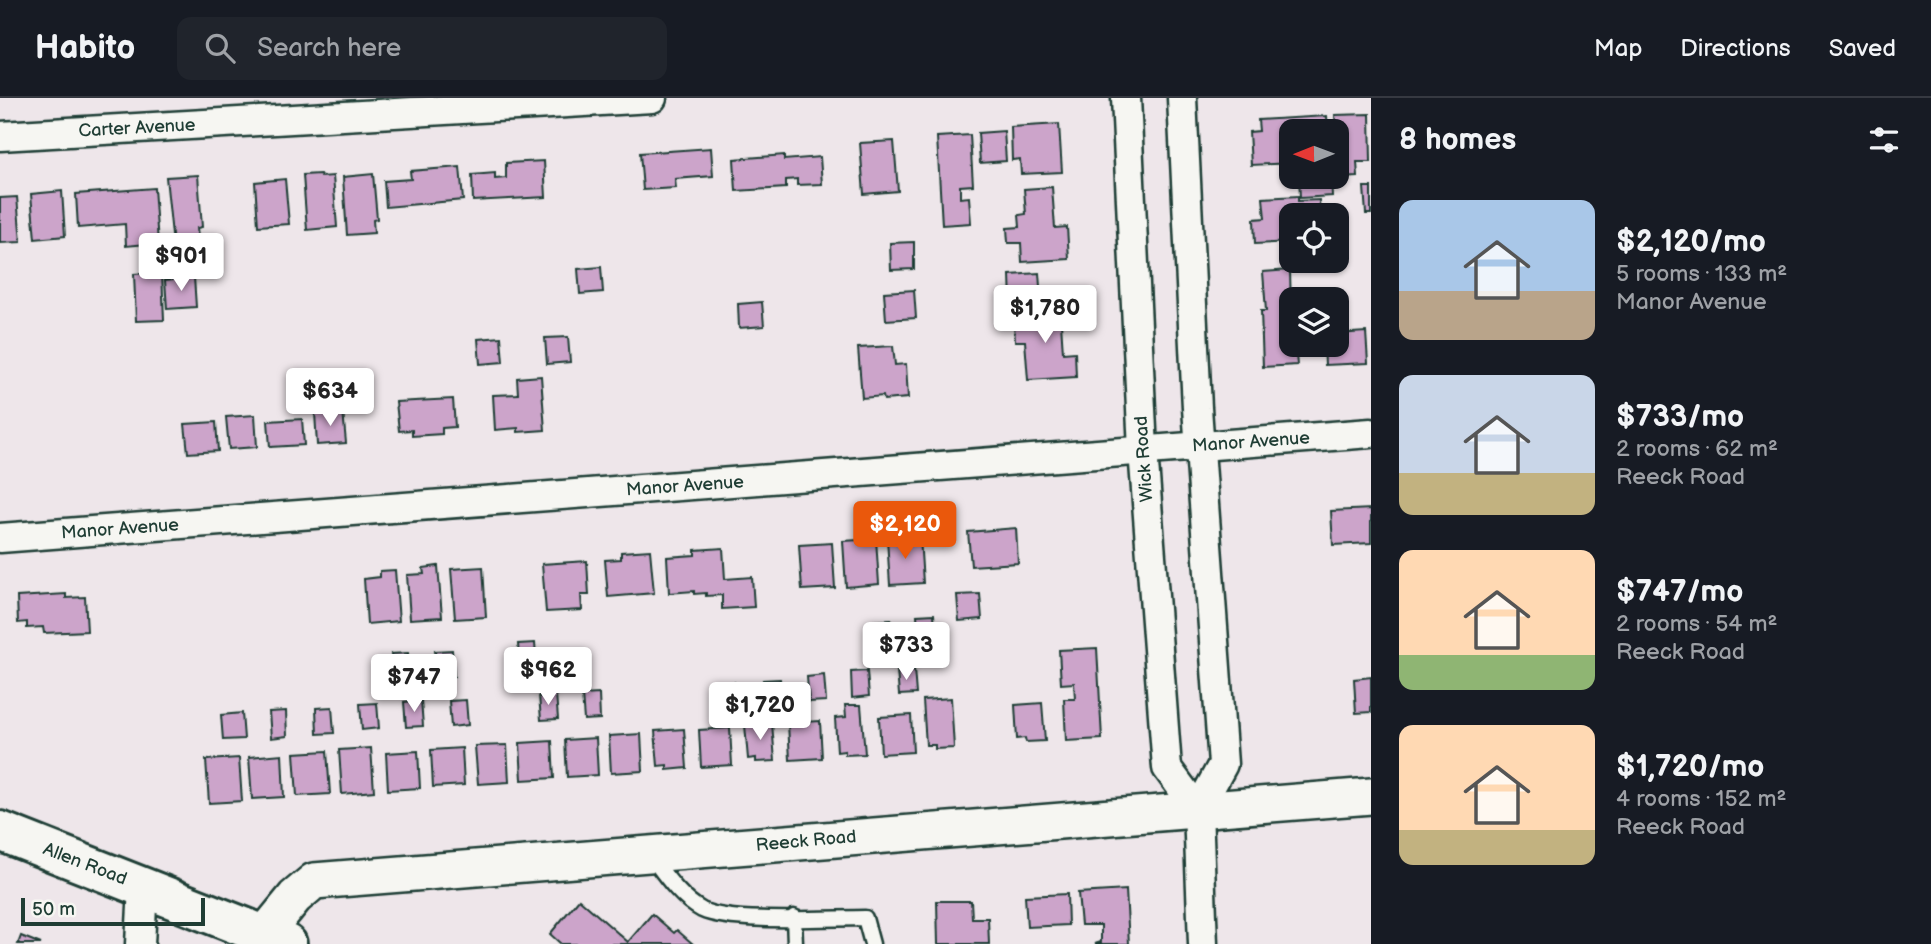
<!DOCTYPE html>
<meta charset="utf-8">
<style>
:root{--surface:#171b24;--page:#20242c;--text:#f1f3f6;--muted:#9ea1a6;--line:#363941;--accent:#ea580c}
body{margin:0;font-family:"Balsamiq Sans",sans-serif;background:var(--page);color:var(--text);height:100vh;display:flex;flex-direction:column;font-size:26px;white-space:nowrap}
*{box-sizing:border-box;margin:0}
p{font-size:23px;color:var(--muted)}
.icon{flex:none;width:38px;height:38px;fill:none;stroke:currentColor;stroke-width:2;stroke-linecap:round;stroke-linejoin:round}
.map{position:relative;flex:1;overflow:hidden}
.side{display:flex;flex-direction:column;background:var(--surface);width:560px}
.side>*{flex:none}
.needle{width:46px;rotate:269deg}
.controls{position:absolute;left:1279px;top:21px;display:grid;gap:14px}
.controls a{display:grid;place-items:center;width:70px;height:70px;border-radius:14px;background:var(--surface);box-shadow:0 2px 5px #0004;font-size:35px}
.scale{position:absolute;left:21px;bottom:18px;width:184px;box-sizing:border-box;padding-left:7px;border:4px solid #1f3d34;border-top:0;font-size:19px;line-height:24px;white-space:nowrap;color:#1f3d34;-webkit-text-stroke:5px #f6f6f2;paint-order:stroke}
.price{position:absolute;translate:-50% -60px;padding:0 16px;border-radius:7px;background:#fff;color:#222;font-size:23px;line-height:46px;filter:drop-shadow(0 2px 4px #0008)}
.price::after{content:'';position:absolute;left:50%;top:42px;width:21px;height:16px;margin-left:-10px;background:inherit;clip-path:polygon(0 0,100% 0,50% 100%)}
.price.on{background:var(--accent);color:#fff}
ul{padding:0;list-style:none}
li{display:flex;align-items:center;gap:21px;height:175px;padding:0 28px}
li span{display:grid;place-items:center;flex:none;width:196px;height:140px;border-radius:14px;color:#555}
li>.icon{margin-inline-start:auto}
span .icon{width:84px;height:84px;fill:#fffc;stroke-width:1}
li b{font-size:30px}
h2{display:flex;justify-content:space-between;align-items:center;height:84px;padding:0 28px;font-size:30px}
header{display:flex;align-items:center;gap:42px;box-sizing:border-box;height:98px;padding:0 35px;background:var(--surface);border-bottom:2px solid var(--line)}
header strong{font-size:33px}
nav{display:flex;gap:38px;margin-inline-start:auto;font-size:24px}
.search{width:490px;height:63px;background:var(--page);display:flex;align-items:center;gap:18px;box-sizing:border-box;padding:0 24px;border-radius:14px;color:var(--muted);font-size:26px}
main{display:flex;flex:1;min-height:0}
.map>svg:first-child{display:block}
.building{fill:#cca4ca;stroke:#1f3d34;stroke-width:2}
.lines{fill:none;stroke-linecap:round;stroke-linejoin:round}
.service-casing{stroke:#1f3d34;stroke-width:19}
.minor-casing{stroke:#1f3d34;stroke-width:33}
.tertiary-casing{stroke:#1f3d34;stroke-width:40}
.secondary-casing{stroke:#1f3d34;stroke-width:44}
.service{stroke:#f6f6f2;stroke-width:14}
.minor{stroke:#f6f6f2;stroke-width:28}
.tertiary{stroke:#f6f6f2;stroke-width:35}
.secondary{stroke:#f6f6f2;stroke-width:38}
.labels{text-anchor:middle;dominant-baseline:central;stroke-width:5;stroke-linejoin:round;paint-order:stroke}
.street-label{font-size:18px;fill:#1f3d34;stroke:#f6f6f2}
</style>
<header>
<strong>Habito</strong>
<div class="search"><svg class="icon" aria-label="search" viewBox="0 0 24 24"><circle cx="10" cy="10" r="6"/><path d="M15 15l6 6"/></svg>Search here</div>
<nav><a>Map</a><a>Directions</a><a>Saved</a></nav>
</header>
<main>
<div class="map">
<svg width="1371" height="846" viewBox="0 0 1371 846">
<rect width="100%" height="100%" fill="#eee6ea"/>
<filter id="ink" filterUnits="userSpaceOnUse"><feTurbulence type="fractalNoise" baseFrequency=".0143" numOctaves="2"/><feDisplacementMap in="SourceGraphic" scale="14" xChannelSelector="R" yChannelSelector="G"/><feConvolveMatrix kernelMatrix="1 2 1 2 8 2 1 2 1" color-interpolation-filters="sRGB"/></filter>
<g filter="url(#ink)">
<g class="building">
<polygon points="1370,16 1371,64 1357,64 1358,79 1339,80 1335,17"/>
<polygon points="1327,18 1328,33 1292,33 1292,65 1251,67 1249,34 1259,33 1258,22"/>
<polygon points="1059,26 1062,74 1021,76 1020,61 1012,62 1011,29"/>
<polygon points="1004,33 1006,63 980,65 978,35"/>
<polygon points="970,37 973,87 960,88 960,100 969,99 971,125 942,127 937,39"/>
<polygon points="894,43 898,93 864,96 860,45"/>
<polygon points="711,50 713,78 675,81 676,90 643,92 640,55"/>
<polygon points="784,57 784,62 820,59 822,86 797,87 797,81 786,82 786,90 736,93 734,61"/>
<polygon points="544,63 546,99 473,103 472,77 495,75 495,81 506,80 506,65"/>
<polygon points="460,69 463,102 386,109 384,83 411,81 410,73"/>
<polygon points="320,76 321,79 333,78 337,129 307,132 303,77"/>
<polygon points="373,76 377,121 373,122 374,135 347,137 343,79"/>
<polygon points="198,77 202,129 197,130 200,161 183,163 175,146 173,147 166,79"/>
<polygon points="1299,79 1331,79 1332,98 1300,100"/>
<polygon points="285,81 289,126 258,128 255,84"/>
<polygon points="1052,89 1055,130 1067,129 1069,161 1022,164 1021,145 1008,145 1007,130 1020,129 1019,117 1026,116 1024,91"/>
<polygon points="1364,89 1371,89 1371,116 1366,116"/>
<polygon points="154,90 158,145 126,148 125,126 78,130 76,96"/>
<polygon points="62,93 65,138 35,141 31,96"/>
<polygon points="1298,98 1298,103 1319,102 1320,117 1292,117 1292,144 1255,146 1254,121 1265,120 1263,100"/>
<polygon points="17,99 21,144 0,145 0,100"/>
<polygon points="914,144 914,171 891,172 890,145"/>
<polygon points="601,169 603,194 580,196 578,171"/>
<polygon points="1290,172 1292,247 1295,247 1297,267 1263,269 1261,213 1266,213 1263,174"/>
<polygon points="162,174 164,222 136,223 134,176"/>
<polygon points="1039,175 1041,202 1011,204 1010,177"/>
<polygon points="194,179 196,209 167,211 165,182"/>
<polygon points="914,192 916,220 886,222 884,194"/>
<polygon points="762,204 764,228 739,230 738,206"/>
<polygon points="1060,209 1063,255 1075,254 1076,279 1028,282 1025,243 1015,243 1014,225 1024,224 1023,212"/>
<polygon points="1366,234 1368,265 1325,267 1324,247 1337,247 1337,236"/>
<polygon points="501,239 503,264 480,266 478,241"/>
<polygon points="568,239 570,264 547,266 545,240"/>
<polygon points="893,248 895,267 906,266 908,300 884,302 883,298 862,300 858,250"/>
<polygon points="541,278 545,332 518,334 518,330 495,332 493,297 518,296 517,280"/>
<polygon points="453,301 455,329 442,330 442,336 412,338 412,332 399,333 396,304"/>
<polygon points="343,313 346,345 317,347 315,315"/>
<polygon points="255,317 257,349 229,351 226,319"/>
<polygon points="302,321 304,347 270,349 268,323"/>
<polygon points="216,324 218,353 188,355 185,326"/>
<polygon points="1371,411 1371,445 1333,447 1331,413"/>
<polygon points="1016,430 1018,465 971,468 968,434"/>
<polygon points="920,439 923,485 890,487 887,441"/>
<polygon points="876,441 879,486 846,489 843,443"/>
<polygon points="832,445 835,490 802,492 799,447"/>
<polygon points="723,450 725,481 752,479 754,509 722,511 722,497 706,498 706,495 694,496 694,493 669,495 667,459 695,457 695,452"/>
<polygon points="650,452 654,495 608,499 605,462 621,461 621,454"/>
<polygon points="587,463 589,497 581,497 582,512 546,514 542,466"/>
<polygon points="438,468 442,519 410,521 407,477 424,476 423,470"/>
<polygon points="483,469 486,519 455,521 451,471"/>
<polygon points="395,472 399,523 367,526 364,481 380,479 380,473"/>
<polygon points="66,496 66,500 85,499 87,533 44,535 43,529 27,530 27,524 18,525 17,499"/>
<polygon points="980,496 982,521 959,523 957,497"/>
<polygon points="934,516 936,541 919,542 917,517"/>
<polygon points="891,522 893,547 876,548 874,523"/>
<polygon points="535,545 537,570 520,571 518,546"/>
<polygon points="1097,550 1102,641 1066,643 1064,601 1075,601 1074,585 1061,586 1059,552"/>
<polygon points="452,552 454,578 437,579 435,553"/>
<polygon points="408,555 410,580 393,581 391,556"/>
<polygon points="914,571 916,596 899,597 897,572"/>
<polygon points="867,573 869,598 852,600 851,574"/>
<polygon points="824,577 826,603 809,604 807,579"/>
<polygon points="1371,579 1371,614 1356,615 1354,581"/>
<polygon points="780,581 782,606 765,607 763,582"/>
<polygon points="734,584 736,610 719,611 717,585"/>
<polygon points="556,596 558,621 541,622 539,597"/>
<polygon points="599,596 600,621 584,622 582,597"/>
<polygon points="951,600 954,650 935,651 935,647 926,647 923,602"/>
<polygon points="421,602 423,628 406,629 404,604"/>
<polygon points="466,602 468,627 451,629 449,603"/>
<polygon points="377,605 379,630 362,632 360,606"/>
<polygon points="1042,605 1045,643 1026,644 1025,640 1017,641 1015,607"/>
<polygon points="845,607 861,607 865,656 845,657 845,653 837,654 835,620 846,619"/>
<polygon points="332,609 334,635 317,636 316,610"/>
<polygon points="286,613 287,638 271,640 269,614"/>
<polygon points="242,615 244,641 223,642 221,617"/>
<polygon points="911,617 913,654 881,656 879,619"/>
<polygon points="820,623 822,660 790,662 788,625"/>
<polygon points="772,625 775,663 756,664 756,660 748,661 745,627"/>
<polygon points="730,630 732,667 701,669 699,632"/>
<polygon points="684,631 687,670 667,672 667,667 658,668 655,633"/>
<polygon points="641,636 643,673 611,675 609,638"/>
<polygon points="596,640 598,677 567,679 565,642"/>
<polygon points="552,643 554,680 522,682 520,645"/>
<polygon points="507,647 509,684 478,686 475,648"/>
<polygon points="371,650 374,693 342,696 339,652"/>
<polygon points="462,650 464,687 433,689 431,652"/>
<polygon points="327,653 330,696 297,698 294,655"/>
<polygon points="418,653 420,690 388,692 386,655"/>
<polygon points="282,656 284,699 252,701 249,659"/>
<polygon points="239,660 242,703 209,705 206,662"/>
<polygon points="1126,792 1129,846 1095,846 1101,844 1101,827 1081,827 1078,795"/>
<polygon points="1067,796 1068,827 1027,829 1025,798"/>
<polygon points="579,801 628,844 652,816 674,835 677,832 693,846 561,846 550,836"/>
<polygon points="937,803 971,803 972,820 988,820 989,846 938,846"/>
<polygon points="21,838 41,846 18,846"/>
</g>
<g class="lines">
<g class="service-casing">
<g id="service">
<path d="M650 757C665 777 680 800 702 812 732 826 828 820 865 820L872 846"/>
<polyline points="794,819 795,846"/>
</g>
</g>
<g class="minor-casing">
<g id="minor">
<polyline points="1126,0 1143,352 1167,670 1198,712"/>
<polyline points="1182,0 1197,310 1223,666 1198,712 1203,846"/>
<polyline points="0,38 652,0"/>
<polyline points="0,440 1371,335"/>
<polyline points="140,846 143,789"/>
</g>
</g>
<g class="tertiary-casing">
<polyline id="tertiary" points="264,837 295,799 314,783 1371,698"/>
</g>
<g class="secondary-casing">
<polyline id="secondary" points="0,733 287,846"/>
</g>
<use href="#service" class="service"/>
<use href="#minor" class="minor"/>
<use href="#tertiary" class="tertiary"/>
<use href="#secondary" class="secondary"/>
</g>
</g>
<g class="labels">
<g class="street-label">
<text transform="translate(137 30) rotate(-3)">Carter Avenue</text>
<text transform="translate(1251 344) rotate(-4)">Manor Avenue</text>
<text transform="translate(1144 361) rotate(-94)">Wick Road</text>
<text transform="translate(685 388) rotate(-4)">Manor Avenue</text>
<text transform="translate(120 431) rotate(-4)">Manor Avenue</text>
<text transform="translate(806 743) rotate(-5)">Reeck Road</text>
<text transform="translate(85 766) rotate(21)">Allen Road</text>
</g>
</g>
</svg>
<div class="controls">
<a><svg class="needle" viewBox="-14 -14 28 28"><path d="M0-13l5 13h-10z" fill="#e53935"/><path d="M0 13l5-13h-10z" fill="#9ea1a6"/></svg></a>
<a><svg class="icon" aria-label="locate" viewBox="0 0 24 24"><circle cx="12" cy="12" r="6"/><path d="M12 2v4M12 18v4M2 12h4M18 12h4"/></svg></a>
<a><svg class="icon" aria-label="layers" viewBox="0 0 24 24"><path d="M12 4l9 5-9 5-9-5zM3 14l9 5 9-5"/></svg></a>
</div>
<div class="scale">50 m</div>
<b class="price" style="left:181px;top:195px">$901</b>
<b class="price" style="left:1045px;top:247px">$1,780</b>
<b class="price" style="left:330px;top:330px">$634</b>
<b class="price on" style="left:905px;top:463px">$2,120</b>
<b class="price" style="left:906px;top:584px">$733</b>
<b class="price" style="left:548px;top:609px">$962</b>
<b class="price" style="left:414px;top:616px">$747</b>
<b class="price" style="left:760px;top:644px">$1,720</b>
</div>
<section class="side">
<h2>8 homes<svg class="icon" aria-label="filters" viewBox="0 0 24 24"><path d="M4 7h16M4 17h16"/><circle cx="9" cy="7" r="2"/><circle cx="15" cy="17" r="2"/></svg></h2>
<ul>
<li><span style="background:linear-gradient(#a9c7e8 65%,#b9a48a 0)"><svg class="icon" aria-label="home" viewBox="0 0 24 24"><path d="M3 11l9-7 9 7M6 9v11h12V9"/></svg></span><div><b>$2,120/mo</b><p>5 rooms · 133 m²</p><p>Manor Avenue</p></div></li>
<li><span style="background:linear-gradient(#c9d6e8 70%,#c2b280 0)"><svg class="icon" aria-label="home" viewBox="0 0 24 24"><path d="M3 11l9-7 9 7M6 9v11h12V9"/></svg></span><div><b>$733/mo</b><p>2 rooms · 62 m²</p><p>Reeck Road</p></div></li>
<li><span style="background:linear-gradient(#ffd9b3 75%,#8fb573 0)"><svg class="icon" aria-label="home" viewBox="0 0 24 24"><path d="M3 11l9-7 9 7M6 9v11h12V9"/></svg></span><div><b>$747/mo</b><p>2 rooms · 54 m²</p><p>Reeck Road</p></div></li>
<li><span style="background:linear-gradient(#ffd9b3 75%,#c2b280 0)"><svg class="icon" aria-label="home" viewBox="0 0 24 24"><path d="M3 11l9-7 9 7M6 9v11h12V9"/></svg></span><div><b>$1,720/mo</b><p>4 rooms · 152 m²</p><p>Reeck Road</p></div></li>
</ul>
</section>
</main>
